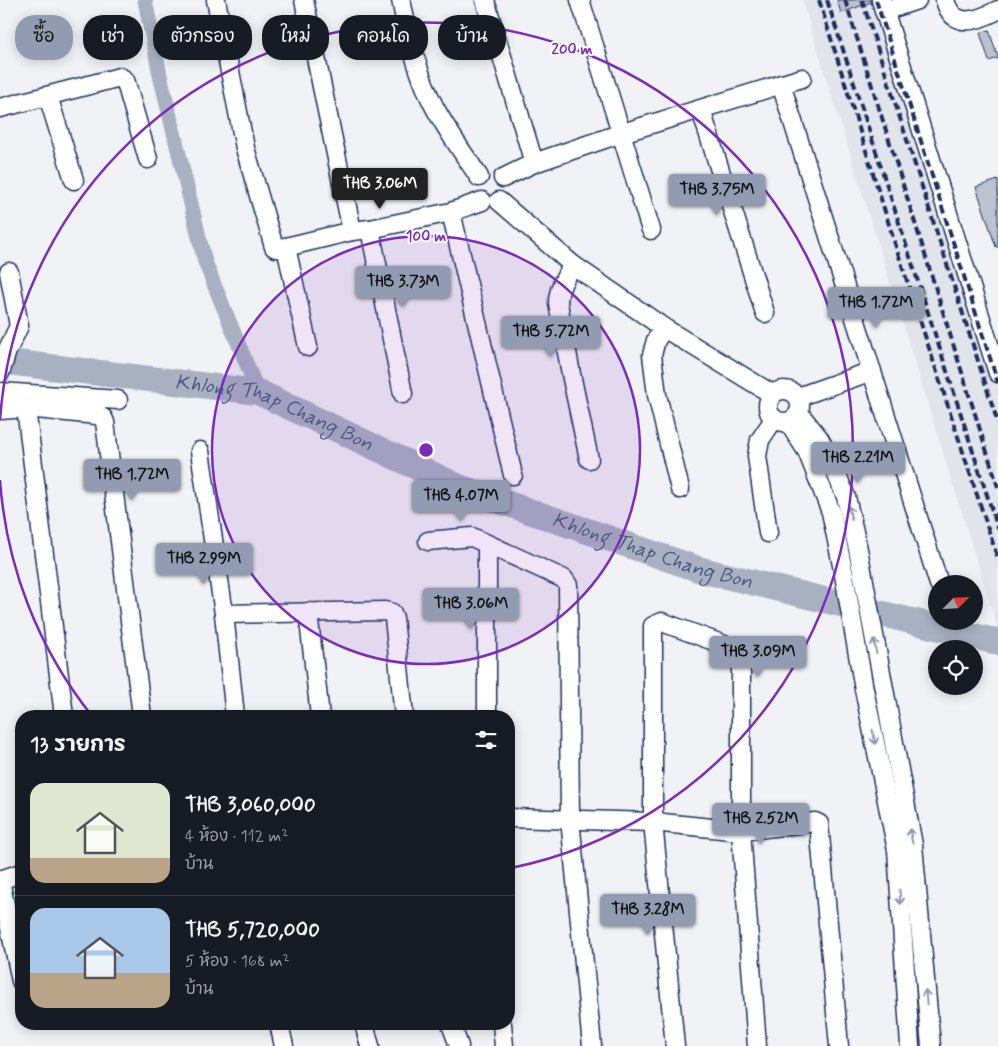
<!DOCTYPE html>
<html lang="th">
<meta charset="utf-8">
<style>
:root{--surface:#171b24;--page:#20242c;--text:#f1f3f6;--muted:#9ea1a6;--line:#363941;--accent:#919bb2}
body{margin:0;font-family:Mynerve,"Playpen Sans Thai",sans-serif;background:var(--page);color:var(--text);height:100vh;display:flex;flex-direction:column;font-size:19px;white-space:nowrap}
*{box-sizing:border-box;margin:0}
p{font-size:16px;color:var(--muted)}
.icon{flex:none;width:28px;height:28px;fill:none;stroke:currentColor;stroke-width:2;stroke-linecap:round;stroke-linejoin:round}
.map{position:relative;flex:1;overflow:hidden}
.side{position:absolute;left:15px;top:710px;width:500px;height:320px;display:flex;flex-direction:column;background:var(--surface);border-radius:20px;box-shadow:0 2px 12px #0003}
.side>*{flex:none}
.hud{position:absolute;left:15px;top:15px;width:500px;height:45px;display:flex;gap:10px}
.needle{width:32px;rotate:66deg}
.tools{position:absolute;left:928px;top:575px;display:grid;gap:10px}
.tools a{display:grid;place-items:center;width:55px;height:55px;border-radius:50%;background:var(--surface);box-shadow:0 2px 12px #0003;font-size:25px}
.price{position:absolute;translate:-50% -42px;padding:0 11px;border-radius:5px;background:var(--accent);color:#111;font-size:16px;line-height:32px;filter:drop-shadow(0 1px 2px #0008)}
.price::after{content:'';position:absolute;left:50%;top:30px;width:15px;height:11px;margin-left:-8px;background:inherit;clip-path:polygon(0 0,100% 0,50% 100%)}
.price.selected{background:#222;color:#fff}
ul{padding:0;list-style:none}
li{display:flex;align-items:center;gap:15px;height:125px;padding:0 15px}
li+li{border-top:1px solid var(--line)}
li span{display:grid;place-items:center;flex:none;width:140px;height:100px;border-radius:15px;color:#555}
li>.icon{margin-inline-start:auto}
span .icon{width:60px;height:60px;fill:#fffc;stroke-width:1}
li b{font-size:21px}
h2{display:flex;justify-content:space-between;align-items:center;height:60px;padding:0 15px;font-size:21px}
.tag{padding:0 18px;border-radius:20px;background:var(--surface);box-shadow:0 2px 12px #0003;font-size:18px;line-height:45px}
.tag.selected{background:var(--accent);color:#111}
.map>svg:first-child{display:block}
.built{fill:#e1e4ea}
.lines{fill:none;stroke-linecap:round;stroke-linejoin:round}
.canal{stroke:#a8b0c2;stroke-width:15}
.river{stroke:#a8b0c2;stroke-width:26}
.building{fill:#bcc2d0;stroke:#1b2f5e}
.minor-casing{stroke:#1b2f5e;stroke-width:21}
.minor{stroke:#fff;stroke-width:18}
.rail{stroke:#1b2f5e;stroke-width:4;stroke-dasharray:8 4;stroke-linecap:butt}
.oneway{stroke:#8d97ae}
.ring{fill:none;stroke:#7b2cbf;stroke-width:2.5}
.labels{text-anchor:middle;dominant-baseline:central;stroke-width:4;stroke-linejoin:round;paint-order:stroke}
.water-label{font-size:21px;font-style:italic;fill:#4c5c81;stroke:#fff}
.centre{fill:#7b2cbf;stroke:#fff;stroke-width:2.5}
.ring-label{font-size:15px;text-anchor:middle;font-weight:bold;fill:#7b2cbf;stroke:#fff;stroke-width:4;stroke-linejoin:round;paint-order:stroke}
</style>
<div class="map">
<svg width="998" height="1046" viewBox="0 0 998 1046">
<rect width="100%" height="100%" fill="#f1f2f5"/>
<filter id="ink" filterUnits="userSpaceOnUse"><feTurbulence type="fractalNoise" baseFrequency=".02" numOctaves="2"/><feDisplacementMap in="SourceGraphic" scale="10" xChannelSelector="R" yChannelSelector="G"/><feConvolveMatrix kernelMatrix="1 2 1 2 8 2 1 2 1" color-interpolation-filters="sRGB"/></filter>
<g filter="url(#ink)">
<polygon class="built" points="802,0 874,0 998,388 998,629"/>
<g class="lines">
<polyline class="canal" points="145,0 160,75 205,262 258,392"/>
<path class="river" id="s1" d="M0 361 258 392 459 487 701 570 998 642"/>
</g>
<g class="building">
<polygon points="837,0 877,0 841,13"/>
<polygon points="989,30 998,58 989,61 980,33"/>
<polygon points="998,180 998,247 996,247 976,187"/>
</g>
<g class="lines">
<g class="minor-casing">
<g id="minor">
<polyline points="216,0 245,148 274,247 276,248 286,247 308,347"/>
<polyline points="304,0 352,231"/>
<path d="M401 0C408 36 417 73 434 106 447 131 464 154 479 177"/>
<polyline points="485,0 534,163"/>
<polyline points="580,0 651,230"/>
<polyline points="881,0 998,373"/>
<path d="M945 0C953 30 977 21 998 10"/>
<polyline points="884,11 917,0"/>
<polyline points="781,84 939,584"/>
<polyline points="48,96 74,180"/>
<polyline points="0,108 120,77 125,80 126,83 148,159"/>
<polyline points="701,110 765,313"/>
<polyline points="503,178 534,163 622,133 802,78"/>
<polyline points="499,201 573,265 664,328 772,394"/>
<polyline points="451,212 513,475"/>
<polyline points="370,229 403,394"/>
<polyline points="286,247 352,231 370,229 451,212 482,201"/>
<path d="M573 265C565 277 558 289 558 303L571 374 589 459"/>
<polyline points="664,328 656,340 652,355 657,395 680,489"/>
<polyline points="0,373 7,351 19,326 9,272"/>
<circle cx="784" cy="406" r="16"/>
<polyline points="0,392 118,400"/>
<polyline points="798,397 872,371"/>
<polyline points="26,408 64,716"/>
<polyline points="0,410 26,408 97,415 103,418 105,422 142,716"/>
<polyline points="799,413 819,438 833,465 846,497 858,549 913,845 931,1046"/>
<polyline points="788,422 807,451 831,512 844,575 864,689 897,850 910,1046"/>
<polyline points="200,451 224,614 235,716"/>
<polyline points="768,533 757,456 760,440 774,419"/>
<polyline points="428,541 472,537 564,579 568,585 570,819 592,1046"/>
<polyline points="487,544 487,716"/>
<polyline points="308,612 320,716"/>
<polyline points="224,614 385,611 392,613 394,618 404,716"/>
<polyline points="509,818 653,822 741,831 815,822 819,824 839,1046"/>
<polyline points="21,873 0,880 21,981"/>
<polyline points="279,1024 284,1046"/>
<polyline points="364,1024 370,1046"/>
<polyline points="451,1024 459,1046"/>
<polyline points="502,1024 504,1046"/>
<polyline points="675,1046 653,822 653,626 662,622 738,650 741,654 741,831 757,1046"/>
</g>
</g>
<use href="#minor" class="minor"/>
<g class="rail">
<polyline points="819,0 896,247 998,559"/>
<polyline points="827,0 998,529"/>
<polyline points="845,0 998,487"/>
<polyline points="862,0 998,423"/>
<polyline points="876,0 998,383"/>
</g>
</g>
<defs><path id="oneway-shaft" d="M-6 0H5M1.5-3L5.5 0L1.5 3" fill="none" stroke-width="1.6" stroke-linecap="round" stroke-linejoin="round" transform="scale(1.25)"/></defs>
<g class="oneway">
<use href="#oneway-shaft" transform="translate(850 513) rotate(-103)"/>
<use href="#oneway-shaft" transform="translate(875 646) rotate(-100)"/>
<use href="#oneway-shaft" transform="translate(874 737) rotate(78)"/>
<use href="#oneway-shaft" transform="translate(911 836) rotate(-101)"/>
<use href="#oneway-shaft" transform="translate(900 897) rotate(86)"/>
<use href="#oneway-shaft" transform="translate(926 997) rotate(-95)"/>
</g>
</g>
<circle cx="426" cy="450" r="214" fill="#7b2cbf" fill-opacity=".12"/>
<g class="ring">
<circle cx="426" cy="450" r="214"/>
<path d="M92 716A427 427 0 0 1 0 480M0 420A427 427 0 1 1 511 868"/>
</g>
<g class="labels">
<g class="water-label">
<text stroke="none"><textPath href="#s1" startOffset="281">Khlong Thap Chang Bon</textPath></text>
<text stroke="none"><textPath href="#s1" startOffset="686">Khlong Thap Chang Bon</textPath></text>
</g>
</g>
<circle cx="426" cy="450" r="8" class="centre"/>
<g class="ring-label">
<text x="572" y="54">200 m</text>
<text x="426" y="241">100 m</text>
</g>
</svg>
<div class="tools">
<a><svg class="needle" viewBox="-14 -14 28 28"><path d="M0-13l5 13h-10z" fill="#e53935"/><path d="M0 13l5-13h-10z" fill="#9ea1a6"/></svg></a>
<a><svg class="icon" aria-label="locate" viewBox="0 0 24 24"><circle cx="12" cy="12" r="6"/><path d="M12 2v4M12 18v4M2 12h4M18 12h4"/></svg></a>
</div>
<b class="price selected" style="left:380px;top:210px">THB 3.06M</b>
<b class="price" style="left:717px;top:216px">THB 3.75M</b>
<b class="price" style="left:403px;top:308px">THB 3.73M</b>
<b class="price" style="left:876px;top:329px">THB 1.72M</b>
<b class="price" style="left:551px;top:358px">THB 5.72M</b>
<b class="price" style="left:858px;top:484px">THB 2.21M</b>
<b class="price" style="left:132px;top:501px">THB 1.72M</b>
<b class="price" style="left:461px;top:522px">THB 4.07M</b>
<b class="price" style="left:204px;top:585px">THB 2.99M</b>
<b class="price" style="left:471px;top:630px">THB 3.06M</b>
<b class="price" style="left:758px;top:678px">THB 3.09M</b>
<b class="price" style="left:761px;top:845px">THB 2.52M</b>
<b class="price" style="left:648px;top:936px">THB 3.28M</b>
<div class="hud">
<a class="tag selected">ซื้อ</a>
<a class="tag">เช่า</a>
<a class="tag">ตัวกรอง</a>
<a class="tag">ใหม่</a>
<a class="tag">คอนโด</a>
<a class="tag">บ้าน</a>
</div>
<section class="side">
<h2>13 รายการ<svg class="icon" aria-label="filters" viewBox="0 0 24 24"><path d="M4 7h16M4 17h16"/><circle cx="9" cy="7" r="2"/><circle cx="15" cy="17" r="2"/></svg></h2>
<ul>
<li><span style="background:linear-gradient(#dfe7d0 75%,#b9a48a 0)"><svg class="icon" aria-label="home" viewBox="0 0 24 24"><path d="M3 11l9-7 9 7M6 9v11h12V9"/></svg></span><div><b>THB 3,060,000</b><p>4 ห้อง · 112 m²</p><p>บ้าน</p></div></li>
<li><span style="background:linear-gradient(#a9c7e8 65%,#b9a48a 0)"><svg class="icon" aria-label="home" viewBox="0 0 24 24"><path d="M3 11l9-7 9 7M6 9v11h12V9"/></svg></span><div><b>THB 5,720,000</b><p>5 ห้อง · 168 m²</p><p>บ้าน</p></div></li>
</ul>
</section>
</div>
